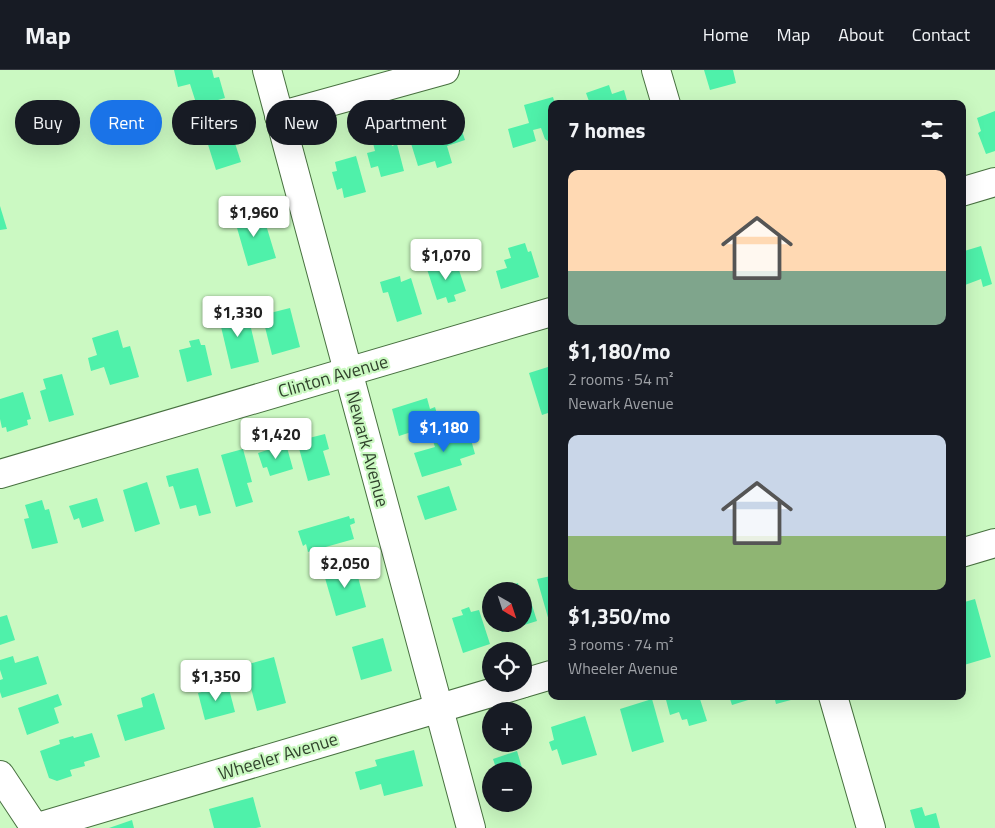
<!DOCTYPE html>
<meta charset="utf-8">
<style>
:root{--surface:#171b24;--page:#242831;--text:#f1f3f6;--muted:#9ea1a6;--line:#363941;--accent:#1a73e8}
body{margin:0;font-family:"Titillium Web",sans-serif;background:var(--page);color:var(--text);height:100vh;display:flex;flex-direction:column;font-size:19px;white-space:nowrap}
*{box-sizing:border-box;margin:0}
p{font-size:16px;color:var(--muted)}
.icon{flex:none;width:28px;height:28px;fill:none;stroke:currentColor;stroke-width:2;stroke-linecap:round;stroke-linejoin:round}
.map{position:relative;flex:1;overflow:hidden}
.drawer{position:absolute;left:548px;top:30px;width:418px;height:600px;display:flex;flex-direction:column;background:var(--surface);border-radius:10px;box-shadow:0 5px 20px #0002}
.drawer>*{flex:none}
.banner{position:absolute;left:15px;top:30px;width:458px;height:45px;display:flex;gap:10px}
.needle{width:32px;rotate:141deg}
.buttons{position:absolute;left:482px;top:512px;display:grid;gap:10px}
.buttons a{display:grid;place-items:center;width:50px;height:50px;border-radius:50%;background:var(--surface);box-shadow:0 5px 20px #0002;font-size:25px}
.price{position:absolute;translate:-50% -42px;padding:0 11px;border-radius:5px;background:#fff;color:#222;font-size:16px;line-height:32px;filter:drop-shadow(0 1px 2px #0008)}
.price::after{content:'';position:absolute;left:50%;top:30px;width:15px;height:11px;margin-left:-8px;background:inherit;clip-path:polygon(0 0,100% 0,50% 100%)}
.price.active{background:var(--accent);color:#fff}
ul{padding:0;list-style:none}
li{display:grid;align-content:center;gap:10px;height:265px;padding:0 20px}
li span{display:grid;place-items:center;height:155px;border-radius:10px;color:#555}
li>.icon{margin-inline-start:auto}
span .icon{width:90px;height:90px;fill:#fffc;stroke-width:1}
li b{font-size:21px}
h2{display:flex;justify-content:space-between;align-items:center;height:60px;padding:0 20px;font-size:21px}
.tag{padding:0 18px;border-radius:22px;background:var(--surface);box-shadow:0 5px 20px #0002;font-size:18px;line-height:45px}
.tag.active{background:var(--accent);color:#fff}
header{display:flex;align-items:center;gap:30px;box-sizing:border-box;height:70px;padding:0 25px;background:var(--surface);border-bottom:1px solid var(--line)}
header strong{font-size:24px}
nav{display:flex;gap:28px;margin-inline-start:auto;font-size:18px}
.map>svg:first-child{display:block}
.building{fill:#4ff1aa}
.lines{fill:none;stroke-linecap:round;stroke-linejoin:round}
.minor-casing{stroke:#487140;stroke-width:30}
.minor{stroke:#fff;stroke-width:28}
.labels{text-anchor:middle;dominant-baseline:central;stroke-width:4.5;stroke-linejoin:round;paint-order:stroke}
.street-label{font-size:18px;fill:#30422c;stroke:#cbf9c2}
</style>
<header>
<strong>Map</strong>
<nav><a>Home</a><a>Map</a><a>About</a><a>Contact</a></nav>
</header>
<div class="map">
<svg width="995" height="758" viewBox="0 0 995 758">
<rect width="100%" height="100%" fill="#cbf9c2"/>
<g class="building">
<polygon points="174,0 212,0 214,8 219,7 225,28 197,36 190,14 178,17"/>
<polygon points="704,0 733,0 736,13 710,20"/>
<polygon points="609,15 612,24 624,20 628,34 590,34 586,23"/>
<polygon points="553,27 555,34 551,34 551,70 548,71 545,69 541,58 533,60 536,71 513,78 508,59 529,53 524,35"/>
<polygon points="995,41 995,81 986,84 978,63 981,61 977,48"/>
<polygon points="459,52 465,70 447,76 452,93 437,98 435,91 418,96 409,67 429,61 428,57 442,53 443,57"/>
<polygon points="229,54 241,92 216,100 204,62"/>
<polygon points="390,69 392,76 397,74 404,101 381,107 378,96 371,98 367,83 375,81 373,73"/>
<polygon points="356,86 366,122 344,128 342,118 337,120 332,102 337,101 335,92"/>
<polygon points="0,136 7,159 0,160"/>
<polygon points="246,140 249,149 263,145 276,188 248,196 233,144"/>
<polygon points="525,173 528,182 531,181 539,207 501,219 496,201 507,198 504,190 511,188 508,178"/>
<polygon points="981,176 992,214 983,217 981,209 965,215 961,203 961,182"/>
<polygon points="440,191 442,199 457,194 466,221 454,225 456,231 448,233 446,227 437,230 426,196"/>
<polygon points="400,206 401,212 411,208 422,244 397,252 388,222 383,223 380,212"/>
<polygon points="246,237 259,292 231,299 218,244"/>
<polygon points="290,238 300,277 272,285 262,245"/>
<polygon points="118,260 123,278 130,276 139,307 110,315 104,297 91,301 88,288 97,285 92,268"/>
<polygon points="199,269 201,275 205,275 212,305 187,312 179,280 191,277 189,271"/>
<polygon points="551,296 551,342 542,345 529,303"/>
<polygon points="62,304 74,345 49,352 40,321 46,319 43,309"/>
<polygon points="23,322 31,349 27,350 28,355 7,362 6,357 2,358 0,349 0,329"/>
<polygon points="427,328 430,339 435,337 437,344 430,346 433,355 399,366 392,339"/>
<polygon points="451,359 455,371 470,366 475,384 460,389 462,395 422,407 414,383 435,377 431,365"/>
<polygon points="325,364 329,379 323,381 330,405 308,411 297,371"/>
<polygon points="286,374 293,399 270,406 267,397 263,398 258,383"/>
<polygon points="243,379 252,412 247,413 253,432 236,437 221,385"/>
<polygon points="198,398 211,443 199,446 196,435 180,439 173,416 169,417 166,406"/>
<polygon points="147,412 160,454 135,462 123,420"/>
<polygon points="449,416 457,440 425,450 417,426"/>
<polygon points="97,428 104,451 82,458 79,448 74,450 69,436"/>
<polygon points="42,430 45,440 49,439 58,473 32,479 24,449 29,448 25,435"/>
<polygon points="349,446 350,449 354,448 355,453 350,455 354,469 308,482 306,474 303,476 298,461"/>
<polygon points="354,492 366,537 336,546 323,501"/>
<polygon points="551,506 551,558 537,509"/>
<polygon points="518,513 520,521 493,521"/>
<polygon points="975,529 991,587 964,595 961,585 961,577 963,577 961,571 961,533"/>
<polygon points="531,532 537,551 502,562 499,554 524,554 524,535"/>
<polygon points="469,537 471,542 479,540 490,574 463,583 452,548 463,545 461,540"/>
<polygon points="7,545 15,570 0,575 0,547"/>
<polygon points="383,568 392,601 361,610 352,577"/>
<polygon points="13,586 15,593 38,586 47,614 2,628 0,622 0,610 3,609 0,600 0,590"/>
<polygon points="274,587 286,633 257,641 245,595"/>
<polygon points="228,615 235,642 205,650 198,623"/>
<polygon points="154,623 165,659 125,671 117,645 143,637 141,628"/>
<polygon points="58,624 62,635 54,638 59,653 27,665 18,638"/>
<polygon points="665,626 699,626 707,651 689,656 687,649 682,650 679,642 670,645"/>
<polygon points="729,626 758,626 758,627 732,635"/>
<polygon points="774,626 802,626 802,627 776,634"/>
<polygon points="652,629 664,672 632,682 620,639"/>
<polygon points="585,646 597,685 562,695 557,679 552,681 549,672 554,670 551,657"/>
<polygon points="92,663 100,687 84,692 85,696 70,700 72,706 57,711 49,708 40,681 60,674 59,670 73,666 74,668"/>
<polygon points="414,680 423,716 384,726 381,714 360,720 355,702 377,696 375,690"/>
<polygon points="517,681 523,701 497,701 493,689"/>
<polygon points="253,727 261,757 256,758 214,758 209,739"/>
<polygon points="922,737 925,746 936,743 940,758 915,758 910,740"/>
<polygon points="132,750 134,758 109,758"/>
</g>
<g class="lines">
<g class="minor-casing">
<g id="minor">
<polyline points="267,0 471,758"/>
<polyline points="656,0 666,34"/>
<polyline points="279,46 445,0"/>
<polyline points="961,122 995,112"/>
<polyline points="0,404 551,242"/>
<polyline points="961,483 995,473"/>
<polyline points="524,613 551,605"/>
<polyline points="833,626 871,758"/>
<polyline points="0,705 35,758"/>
<polyline points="35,758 521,614"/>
</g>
</g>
<use href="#minor" class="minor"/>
</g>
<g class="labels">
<g class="street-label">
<text transform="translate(333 306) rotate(-16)">Clinton Avenue</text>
<text transform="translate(368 379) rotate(75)">Newark Avenue</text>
<text transform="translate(278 686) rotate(-17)">Wheeler Avenue</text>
</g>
</g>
</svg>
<div class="buttons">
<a><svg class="needle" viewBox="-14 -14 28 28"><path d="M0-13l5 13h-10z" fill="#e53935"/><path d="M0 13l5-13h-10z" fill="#9ea1a6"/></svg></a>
<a><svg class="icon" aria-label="locate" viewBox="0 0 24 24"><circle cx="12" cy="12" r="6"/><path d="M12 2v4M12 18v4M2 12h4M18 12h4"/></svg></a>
<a>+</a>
<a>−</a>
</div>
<b class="price" style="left:254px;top:168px">$1,960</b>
<b class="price" style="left:446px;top:211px">$1,070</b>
<b class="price" style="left:238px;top:268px">$1,330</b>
<b class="price active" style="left:444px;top:383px">$1,180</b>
<b class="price" style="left:276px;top:390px">$1,420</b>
<b class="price" style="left:345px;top:519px">$2,050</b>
<b class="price" style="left:216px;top:632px">$1,350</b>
<div class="banner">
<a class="tag">Buy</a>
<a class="tag active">Rent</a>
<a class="tag">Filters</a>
<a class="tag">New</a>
<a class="tag">Apartment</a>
</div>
<section class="drawer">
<h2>7 homes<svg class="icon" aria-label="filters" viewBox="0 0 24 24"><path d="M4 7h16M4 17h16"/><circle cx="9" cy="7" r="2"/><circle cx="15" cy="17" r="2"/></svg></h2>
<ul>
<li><span style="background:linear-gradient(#ffd9b3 65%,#7fa58c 0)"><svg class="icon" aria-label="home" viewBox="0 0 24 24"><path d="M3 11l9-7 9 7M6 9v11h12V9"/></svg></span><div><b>$1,180/mo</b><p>2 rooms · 54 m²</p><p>Newark Avenue</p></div></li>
<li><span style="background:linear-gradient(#c9d6e8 65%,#8fb573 0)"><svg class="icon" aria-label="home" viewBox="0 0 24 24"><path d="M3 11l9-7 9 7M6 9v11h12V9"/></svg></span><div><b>$1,350/mo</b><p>3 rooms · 74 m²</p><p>Wheeler Avenue</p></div></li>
</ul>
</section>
</div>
